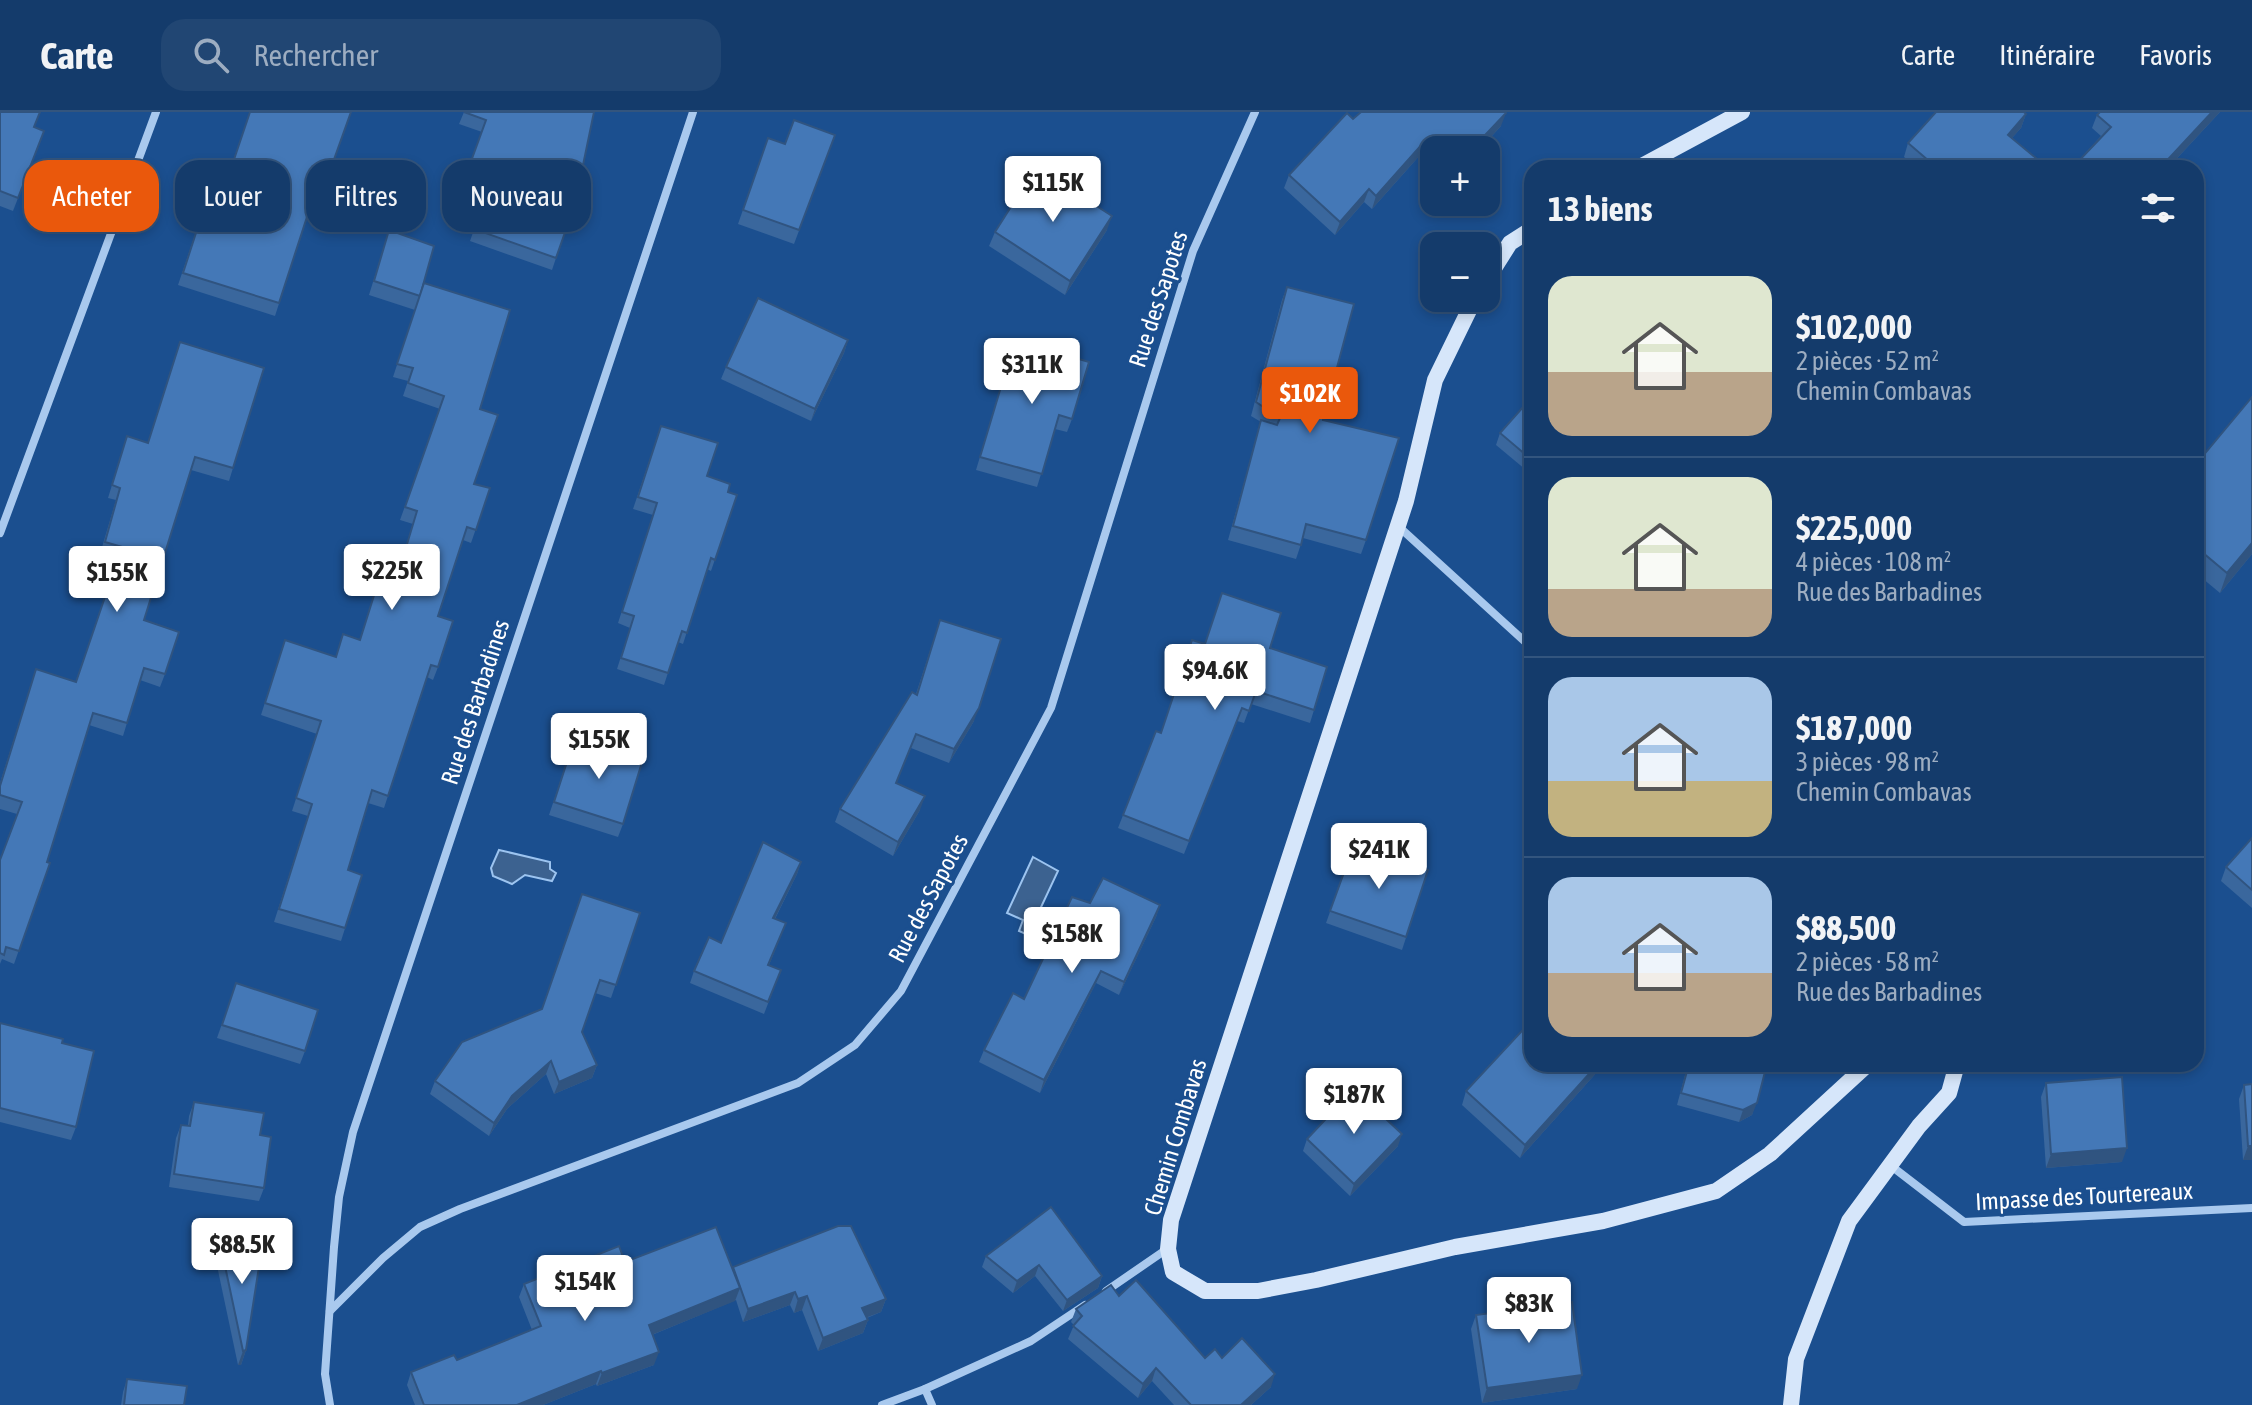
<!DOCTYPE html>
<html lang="fr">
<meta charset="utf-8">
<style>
:root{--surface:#143b6b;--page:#214673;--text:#f1f3f6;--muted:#9dadc1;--line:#33557e;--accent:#ea580c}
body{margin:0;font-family:"Asap Condensed",sans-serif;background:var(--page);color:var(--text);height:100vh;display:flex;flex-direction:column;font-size:30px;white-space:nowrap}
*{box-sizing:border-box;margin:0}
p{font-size:26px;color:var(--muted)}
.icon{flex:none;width:44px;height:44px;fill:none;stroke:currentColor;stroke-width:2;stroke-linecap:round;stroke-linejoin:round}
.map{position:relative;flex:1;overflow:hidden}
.drawer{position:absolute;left:1524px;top:48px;width:680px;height:912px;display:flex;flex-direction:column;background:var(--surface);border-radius:24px;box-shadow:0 4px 12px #0003,0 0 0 2px var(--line)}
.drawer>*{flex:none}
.banner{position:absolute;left:24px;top:48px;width:760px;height:72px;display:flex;gap:16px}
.controls{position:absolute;left:1420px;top:24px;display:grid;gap:16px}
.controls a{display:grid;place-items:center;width:80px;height:80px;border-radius:16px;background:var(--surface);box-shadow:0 4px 12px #0003,0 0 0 2px var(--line);font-size:40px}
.price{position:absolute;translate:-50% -68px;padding:0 18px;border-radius:8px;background:#fff;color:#222;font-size:26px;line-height:52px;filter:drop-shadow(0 2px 4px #0008)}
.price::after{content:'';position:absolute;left:50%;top:48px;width:24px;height:18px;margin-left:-12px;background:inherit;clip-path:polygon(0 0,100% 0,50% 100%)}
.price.current{background:var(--accent);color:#fff}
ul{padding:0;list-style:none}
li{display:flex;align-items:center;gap:24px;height:200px;padding:0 24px}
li+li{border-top:2px solid var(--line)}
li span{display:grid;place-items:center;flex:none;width:224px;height:160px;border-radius:24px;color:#555}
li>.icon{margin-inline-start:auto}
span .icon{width:96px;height:96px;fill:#fffc;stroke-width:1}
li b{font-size:34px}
h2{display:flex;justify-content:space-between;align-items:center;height:96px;padding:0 24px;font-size:34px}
.pill{padding:0 28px;border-radius:24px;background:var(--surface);box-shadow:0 4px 12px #0003,0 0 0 2px var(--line);font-size:28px;line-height:72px}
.pill.current{background:var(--accent);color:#fff}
header{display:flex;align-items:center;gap:48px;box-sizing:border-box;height:112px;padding:0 40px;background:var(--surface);border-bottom:2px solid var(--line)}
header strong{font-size:38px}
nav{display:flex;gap:44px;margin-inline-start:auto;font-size:28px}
.search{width:560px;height:72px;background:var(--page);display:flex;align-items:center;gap:20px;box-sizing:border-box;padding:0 28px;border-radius:24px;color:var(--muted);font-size:30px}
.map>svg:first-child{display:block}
.water{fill:#3c6290;stroke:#9cc4f0;stroke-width:2}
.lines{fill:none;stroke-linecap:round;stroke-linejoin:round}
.street{stroke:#a9c9ee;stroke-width:8}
.secondary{stroke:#d6e6fa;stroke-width:16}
.wall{fill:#3a679d}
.shaded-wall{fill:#305480}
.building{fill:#4478b7;stroke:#305480;stroke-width:2}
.labels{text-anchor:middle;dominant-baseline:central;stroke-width:6;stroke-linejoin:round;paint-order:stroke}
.street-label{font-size:24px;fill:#fff;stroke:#1b4f8f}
</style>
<header>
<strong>Carte</strong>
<div class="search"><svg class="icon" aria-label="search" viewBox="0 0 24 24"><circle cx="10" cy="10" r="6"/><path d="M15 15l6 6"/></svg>Rechercher</div>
<nav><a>Carte</a><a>Itinéraire</a><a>Favoris</a></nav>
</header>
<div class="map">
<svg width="2252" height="1293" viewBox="0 0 2252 1293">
<rect width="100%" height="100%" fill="#1b4f8f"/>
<g class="water">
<polygon points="499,738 550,750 550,757 556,761 552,769 525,763 512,772 493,764 491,756"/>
<polygon points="1033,745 1058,759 1028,823 1019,819 1023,808 1007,801"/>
</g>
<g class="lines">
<g class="street">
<polyline points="1398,414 1532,536"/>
<polyline points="0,421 156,0"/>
<polyline points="1890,1053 1964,1110 2252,1096"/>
<polyline points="1106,1179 1167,1137"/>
<polyline points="330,1199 383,1146 420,1115 460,1097 798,971 855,933 901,879 1051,596 1193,139 1255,0"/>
<polyline points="925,1277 932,1293"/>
<polyline points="330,1293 325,1262 334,1135 339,1085 353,1020 693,0"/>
<polyline points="882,1293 925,1277 1031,1229 1085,1193"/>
</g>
<g class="secondary">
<polyline points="1638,56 1742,0"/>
<polyline points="1486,169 1510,131 1532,117"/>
<polyline points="1475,186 1435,268 1406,389 1171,1108 1168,1137 1173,1160 1205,1179 1258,1179 1316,1168 1455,1135 1603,1109 1716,1079 1770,1042 1868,952"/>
<polyline points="1791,1293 1796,1247 1849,1109 1919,1014 1949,981 1957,952"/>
</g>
</g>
<g class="wall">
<polygon points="0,0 44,19 13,99 0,94"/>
<polygon points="351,0 323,79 316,77 275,204 178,173 205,93 217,98"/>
<polygon points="464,0 594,0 556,146 552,158 470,129 482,95 457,86 482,20 459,12"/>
<polygon points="2220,0 2168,56 2072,56 2101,24 2092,16 2097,3"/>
<polygon points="2026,2 2021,16 2012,26 2048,56 1917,56 1904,45 1908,31"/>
<polygon points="1353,7 1501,14 1479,38 1434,38 1434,54 1421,42 1372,97 1364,90 1335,123 1284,76 1289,63"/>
<polygon points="835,23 794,132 738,112 768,26 785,32"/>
<polygon points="389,118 480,297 474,372 490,376 471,431 463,428 438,504 438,555 433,568 427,565 384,696 368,691 348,758 362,763 341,829 274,810 308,704 292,699 317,622 261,603 281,540 335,545 360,528 376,477 391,482 413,412 400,408 440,297 403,284 408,269 393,265 416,195 415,198 369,183"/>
<polygon points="1107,118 1065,183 989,134 995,120"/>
<polygon points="1287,175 1323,308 1366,428 1361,442 1303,426 1296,447 1228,428 1261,310 1251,304 1282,188"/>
<polygon points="848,228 844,241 811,309 721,267 726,255"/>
<polygon points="1015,228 1072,307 1067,320 1055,317 1037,375 976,358"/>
<polygon points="1532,285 1532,363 1496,333 1500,321"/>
<polygon points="661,314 707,364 728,380 737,383 711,459 707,457 683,532 678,530 664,573 617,557 630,516 618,511 653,403 633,397"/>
<polygon points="127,324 233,356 229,369 191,358 144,508 165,562 160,575 140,568 123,624 89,613 47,750 50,751 14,852 2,847 0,852 0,748 17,702 0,697 0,671 36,557 76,570 118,448 100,442 116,388 108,386"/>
<polygon points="2196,352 2252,442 2220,481 2196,461"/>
<polygon points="940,508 974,609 949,651 911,636 896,671 920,698 893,744 835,710 840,697 916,582"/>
<polygon points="1205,532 1270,536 1314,598 1310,611 1251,592 1244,611 1237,609 1184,742 1118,716 1156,619 1161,621"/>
<polygon points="575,625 623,712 618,725 549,703"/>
<polygon points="2252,726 2252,796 2221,769 2226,755"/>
<polygon points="1354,733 1428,758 1402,838 1326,811"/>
<polygon points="801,750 797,762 775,807 786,811 769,853 781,858 764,902 690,871 694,859"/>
<polygon points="1090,791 1160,793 1156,805 1119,883 1096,871 1040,981 979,950 984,938 1024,887"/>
<polygon points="640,801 611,886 595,881 582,920 597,953 592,966 554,982 546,962 507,997 489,1024 430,982 435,969 542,897"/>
<polygon points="236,871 305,939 300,952 217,926"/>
<polygon points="0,911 62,931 76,1015 71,1028 0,1010"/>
<polygon points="1532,952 1601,952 1598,959 1520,1046 1462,993 1466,979"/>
<polygon points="1688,952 1767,952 1752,1003 1739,1010 1677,993"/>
<polygon points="2046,971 2122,1050 2046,1056 2041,985"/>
<polygon points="2244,973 2252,1048 2243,1048 2239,987"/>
<polygon points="194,990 260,1023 264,1076 259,1089 169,1075 176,1026 181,1013 188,1014 189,1004"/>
<polygon points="1307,1027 1398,1034 1350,1084 1303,1039"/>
<polygon points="221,1135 246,1238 241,1253 238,1253 216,1149"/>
<polygon points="986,1144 1102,1164 1098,1176 1063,1199 1035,1164 1013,1181 982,1155"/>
<polygon points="625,1150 733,1157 733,1155 886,1187 881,1200 867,1206 868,1208 863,1221 818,1239 802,1198 794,1201 790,1193 743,1210 736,1188 652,1223 654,1253 597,1274 596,1272 543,1293 415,1293 407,1273 411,1260 457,1248 532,1218 519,1185 524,1172"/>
<polygon points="1076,1197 1205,1246 1222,1246 1271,1275 1251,1293 1174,1293 1152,1269 1138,1286 1068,1227 1074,1213 1071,1210"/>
<polygon points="1476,1203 1577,1277 1482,1291 1471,1217"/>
<polygon points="127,1267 184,1293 121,1293 123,1280"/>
</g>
<g class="shaded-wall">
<polygon points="2212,0 2220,0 2168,56 2160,56"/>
<polygon points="1506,1 1501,14 1479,38 1471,38"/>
<polygon points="2026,2 2021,16 2003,36 2008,23"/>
<polygon points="1425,29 1421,42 1372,97 1376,84"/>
<polygon points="1369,77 1364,90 1335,123 1340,110"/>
<polygon points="1112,104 1107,118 1065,183 1070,169"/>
<polygon points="848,228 844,241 811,309 815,297"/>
<polygon points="2252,431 2252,442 2220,481 2227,461"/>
<polygon points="979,596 974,609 949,651 954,637"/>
<polygon points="925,684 920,698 893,744 898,730"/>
<polygon points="801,750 797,762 769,818 773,806"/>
<polygon points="1160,793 1156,805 1119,883 1124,870"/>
<polygon points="1101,859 1096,871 1040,981 1044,968"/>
<polygon points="551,949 546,962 507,997 489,1024 494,1011 512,984"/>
<polygon points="1598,952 1601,952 1598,959 1520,1046 1525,1033"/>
<polygon points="597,953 592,966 554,982 559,970"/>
<polygon points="1757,991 1752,1003 1739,1010 1743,998"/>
<polygon points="1402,1022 1398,1034 1350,1084 1354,1072"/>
<polygon points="2248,1034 2252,1034 2252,1048 2243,1048"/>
<polygon points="2127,1036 2122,1050 2046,1056 2051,1042"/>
<polygon points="1039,1153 1035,1164 1013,1181 1017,1169"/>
<polygon points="1102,1164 1098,1176 1063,1199 1067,1188"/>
<polygon points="740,1176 735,1189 644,1226 649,1213"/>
<polygon points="795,1180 790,1193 743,1210 748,1197"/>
<polygon points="807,1184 802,1198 794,1201 798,1187"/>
<polygon points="886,1187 881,1200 857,1209 862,1196"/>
<polygon points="868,1208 863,1221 818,1239 823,1226"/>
<polygon points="246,1238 241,1253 238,1253 243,1239"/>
<polygon points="659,1240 654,1253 597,1274 602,1261"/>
<polygon points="1156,1256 1152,1269 1138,1286 1143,1272"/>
<polygon points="601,1259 596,1272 543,1293 517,1293"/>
<polygon points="1275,1262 1271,1275 1251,1293 1241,1293"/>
<polygon points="1582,1263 1577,1277 1482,1291 1487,1276"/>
</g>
<g class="building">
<polygon points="0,0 40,0 34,15 44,19 18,86 0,79"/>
<polygon points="250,0 351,0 327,67 320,65 279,191 183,161 205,93 217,98"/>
<polygon points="464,0 594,0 575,92 556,146 474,117 487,83 462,74 486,8"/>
<polygon points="1361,0 1505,0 1506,1 1471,38 1435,38 1425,29 1376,84 1369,77 1340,110 1289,63 1347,1 1353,7"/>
<polygon points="1936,0 2024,0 2026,2 2008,23 2048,56 1935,56 1936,55 1908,31"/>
<polygon points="2100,0 2212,0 2160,56 2072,56 2111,15 2097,3"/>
<polygon points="794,8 835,23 799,118 743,98 768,26 785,32"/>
<polygon points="1765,52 1767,56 1756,56"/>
<polygon points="1036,55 1112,104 1070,169 995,120"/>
<polygon points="389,118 434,134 420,184 374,169"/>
<polygon points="424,171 510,198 480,297 498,303 474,372 490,376 476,418 467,415 438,504 453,509 438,555 431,553 388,684 372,678 348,758 362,763 345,816 279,797 312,692 296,686 321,609 265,591 285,528 336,545 343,522 360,528 376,477 392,482 417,399 405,395 444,284 408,271 413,256 397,252"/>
<polygon points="1287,175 1354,192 1323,308 1399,326 1366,428 1306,412 1301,433 1233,414 1261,308 1277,313 1280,306 1256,290"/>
<polygon points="758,186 848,228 815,297 726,255"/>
<polygon points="1015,228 1089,250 1072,307 1059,303 1042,362 980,345"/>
<polygon points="180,230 264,256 233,356 195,345 144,508 179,520 165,562 144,556 127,611 93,601 47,750 50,751 19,839 6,835 4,843 0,841 0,748 22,690 0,683 0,674 36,557 76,570 122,435 105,430 120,376 112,373 127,324 148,331"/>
<polygon points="1532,285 1532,348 1500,321"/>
<polygon points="2252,285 2252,431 2227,461 2196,435 2196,352"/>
<polygon points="661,314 718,331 707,364 730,372 728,380 737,383 715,448 711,446 687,521 682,519 668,561 621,546 634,504 622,500 657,391 638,385"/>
<polygon points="1222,481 1281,501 1270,536 1327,555 1314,598 1256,579 1249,599 1242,596 1189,729 1123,703 1156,619 1161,621 1192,528 1205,532"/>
<polygon points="940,508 1001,527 979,596 954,637 916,622 896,671 925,684 898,730 840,697 912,580 917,583"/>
<polygon points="575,625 643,647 623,712 554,690"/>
<polygon points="2252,726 2252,778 2226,755"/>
<polygon points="763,730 801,750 773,806 786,811 768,853 781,858 768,890 694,859 709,825 721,831"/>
<polygon points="1354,733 1428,758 1406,825 1330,799"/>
<polygon points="1103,766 1160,793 1124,870 1101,859 1044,968 984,938 1013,881 1024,887 1072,785 1090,791"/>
<polygon points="582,782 640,801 616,873 600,868 582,920 597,953 559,970 551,949 512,984 494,1011 435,969 462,930 542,897"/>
<polygon points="236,871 318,898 305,939 222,913"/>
<polygon points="1532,908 1532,952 1598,952 1525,1033 1466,979"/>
<polygon points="0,911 63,927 62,931 94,939 76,1015 0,996"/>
<polygon points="1689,952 1767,952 1757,991 1743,998 1681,981"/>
<polygon points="2122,965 2127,1036 2051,1042 2046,971"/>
<polygon points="2252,972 2252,1034 2248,1034 2244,973"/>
<polygon points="1354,977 1402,1022 1354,1072 1307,1027"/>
<polygon points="194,990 264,1001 260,1023 271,1025 264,1076 174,1062 181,1013 190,1014"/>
<polygon points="1051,1095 1102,1164 1067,1188 1039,1153 1017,1169 986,1144"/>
<polygon points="838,1114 851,1114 886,1187 862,1196 868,1208 823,1226 807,1184 798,1187 795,1180 748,1197 733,1155"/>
<polygon points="716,1115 740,1176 649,1213 659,1240 602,1261 601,1259 517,1293 424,1293 411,1260 454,1243 457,1248 541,1214 524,1172 619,1134 625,1150"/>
<polygon points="221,1135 261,1142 246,1238 243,1239"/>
<polygon points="1136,1168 1205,1246 1215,1237 1222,1246 1242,1226 1275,1262 1241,1293 1191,1293 1156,1256 1143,1272 1073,1214 1082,1204 1076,1197 1111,1173 1119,1184"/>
<polygon points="1572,1190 1582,1263 1487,1276 1476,1203"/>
<polygon points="127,1267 187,1274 184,1293 124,1293"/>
</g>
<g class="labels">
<g class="street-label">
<text transform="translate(1158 187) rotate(-72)">Rue des Sapotes</text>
<text transform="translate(475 590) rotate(-72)">Rue des Barbadines</text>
<text transform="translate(928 786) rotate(-62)">Rue des Sapotes</text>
<text transform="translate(1175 1025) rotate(-73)">Chemin Combavas</text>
<text transform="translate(2084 1084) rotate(-3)">Impasse des Tourtereaux</text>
</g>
</g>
</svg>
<div class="controls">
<a>+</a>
<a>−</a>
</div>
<b class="price" style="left:1053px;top:112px">$115K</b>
<b class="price" style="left:1032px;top:294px">$311K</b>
<b class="price current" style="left:1310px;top:323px">$102K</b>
<b class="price" style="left:392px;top:500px">$225K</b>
<b class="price" style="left:117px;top:502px">$155K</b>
<b class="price" style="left:1215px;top:600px">$94.6K</b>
<b class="price" style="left:599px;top:669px">$155K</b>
<b class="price" style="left:1379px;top:779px">$241K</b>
<b class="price" style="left:1072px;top:863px">$158K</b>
<b class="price" style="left:1354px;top:1024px">$187K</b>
<b class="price" style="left:242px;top:1174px">$88.5K</b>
<b class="price" style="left:585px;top:1211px">$154K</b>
<b class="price" style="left:1529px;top:1233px">$83K</b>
<div class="banner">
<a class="pill current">Acheter</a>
<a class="pill">Louer</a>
<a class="pill">Filtres</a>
<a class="pill">Nouveau</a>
</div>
<section class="drawer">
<h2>13 biens<svg class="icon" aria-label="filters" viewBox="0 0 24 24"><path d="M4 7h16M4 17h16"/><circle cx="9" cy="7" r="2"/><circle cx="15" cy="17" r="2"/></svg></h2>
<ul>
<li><span style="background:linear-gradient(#dfe7d0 60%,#b9a48a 0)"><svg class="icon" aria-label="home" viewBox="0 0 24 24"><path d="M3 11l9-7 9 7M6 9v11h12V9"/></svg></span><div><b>$102,000</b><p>2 pièces · 52 m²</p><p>Chemin Combavas</p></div></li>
<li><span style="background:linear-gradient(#dfe7d0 70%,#b9a48a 0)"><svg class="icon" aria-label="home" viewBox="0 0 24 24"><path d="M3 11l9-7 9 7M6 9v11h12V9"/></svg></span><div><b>$225,000</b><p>4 pièces · 108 m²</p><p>Rue des Barbadines</p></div></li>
<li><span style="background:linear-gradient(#a9c7e8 65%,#c2b280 0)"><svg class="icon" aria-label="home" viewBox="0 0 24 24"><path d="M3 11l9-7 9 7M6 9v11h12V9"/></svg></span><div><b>$187,000</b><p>3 pièces · 98 m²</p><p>Chemin Combavas</p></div></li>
<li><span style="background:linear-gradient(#a9c7e8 60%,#b9a48a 0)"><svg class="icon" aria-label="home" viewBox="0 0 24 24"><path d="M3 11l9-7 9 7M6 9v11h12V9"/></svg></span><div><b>$88,500</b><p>2 pièces · 58 m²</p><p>Rue des Barbadines</p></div></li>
</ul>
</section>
</div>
